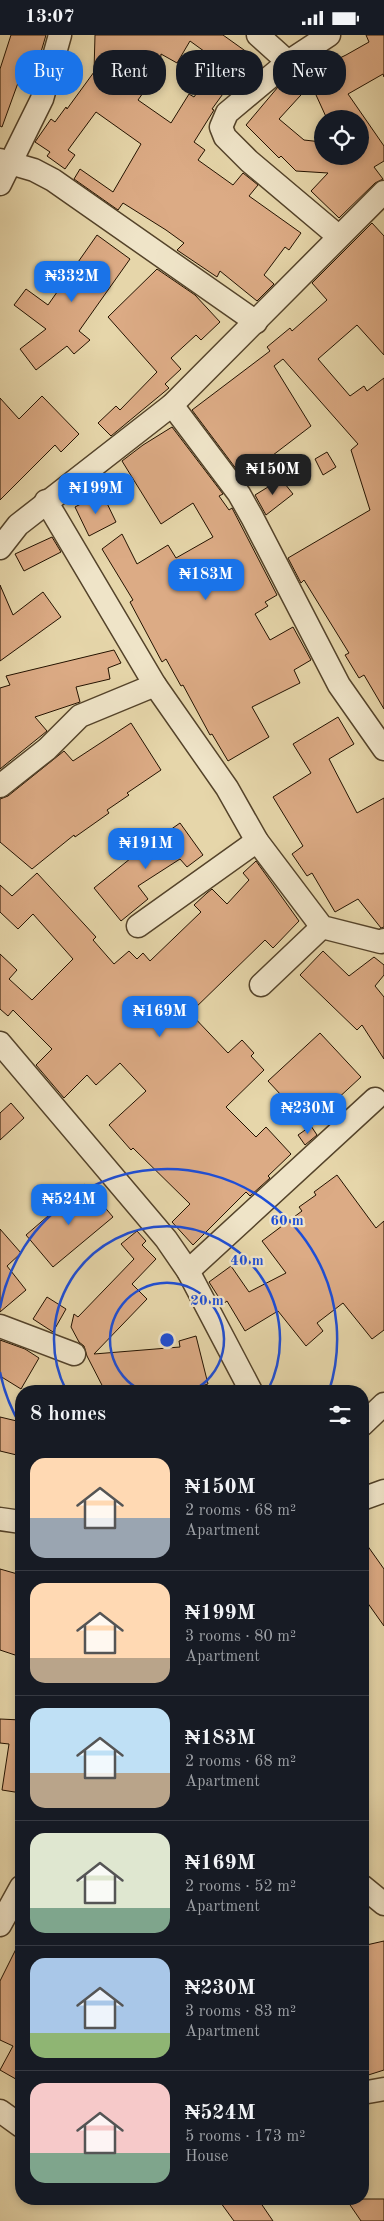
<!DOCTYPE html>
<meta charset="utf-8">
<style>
:root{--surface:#171b24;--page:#20242c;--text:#f1f3f6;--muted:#9ea1a6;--line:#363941;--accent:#1a73e8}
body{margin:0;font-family:"Old Standard TT",serif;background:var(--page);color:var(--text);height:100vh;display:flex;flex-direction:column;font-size:19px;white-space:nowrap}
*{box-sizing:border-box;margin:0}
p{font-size:16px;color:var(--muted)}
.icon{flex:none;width:28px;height:28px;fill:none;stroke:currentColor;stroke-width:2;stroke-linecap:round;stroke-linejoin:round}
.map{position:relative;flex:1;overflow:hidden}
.panel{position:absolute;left:15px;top:1350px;width:354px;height:820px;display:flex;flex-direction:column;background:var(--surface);border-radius:20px;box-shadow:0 2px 8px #0003}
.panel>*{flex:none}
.banner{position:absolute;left:15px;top:15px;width:355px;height:45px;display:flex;gap:10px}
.fabs{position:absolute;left:314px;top:75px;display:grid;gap:10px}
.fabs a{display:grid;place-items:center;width:55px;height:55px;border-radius:50%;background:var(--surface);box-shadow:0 2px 8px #0003;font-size:25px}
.price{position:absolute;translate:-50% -42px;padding:0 11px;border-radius:10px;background:var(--accent);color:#fff;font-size:16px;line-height:32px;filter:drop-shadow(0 1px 2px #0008)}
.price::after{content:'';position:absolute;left:50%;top:30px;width:15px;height:11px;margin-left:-8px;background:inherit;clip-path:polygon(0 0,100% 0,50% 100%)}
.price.current{background:#222;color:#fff}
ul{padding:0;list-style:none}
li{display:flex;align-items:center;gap:15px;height:125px;padding:0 15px}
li+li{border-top:1px solid var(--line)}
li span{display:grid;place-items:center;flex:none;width:140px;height:100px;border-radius:15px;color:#555}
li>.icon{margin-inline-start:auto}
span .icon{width:60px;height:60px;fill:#fffc;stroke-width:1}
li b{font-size:21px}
h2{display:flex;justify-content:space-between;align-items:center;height:60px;padding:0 15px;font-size:21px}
.pill{padding:0 18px;border-radius:20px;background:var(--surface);box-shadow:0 2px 8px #0003;font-size:18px;line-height:45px}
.pill.current{background:var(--accent);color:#fff}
.status{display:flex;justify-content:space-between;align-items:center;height:35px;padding:0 25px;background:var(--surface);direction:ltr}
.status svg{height:14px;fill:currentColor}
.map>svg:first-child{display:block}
.building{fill:#dcab85;stroke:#231200;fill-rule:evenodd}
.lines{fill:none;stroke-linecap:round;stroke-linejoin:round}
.minor-casing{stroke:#54432a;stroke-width:25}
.minor{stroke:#efe4c8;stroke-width:22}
.ring{fill:none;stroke:#1d4ed8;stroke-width:2.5}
.centre{fill:#1d4ed8;stroke:#efe4c8;stroke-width:2.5}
.ring-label{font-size:15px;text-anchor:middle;font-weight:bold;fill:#1d4ed8;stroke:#efe4c8;stroke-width:4.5;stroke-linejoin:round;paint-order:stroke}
</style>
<div class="status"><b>13:07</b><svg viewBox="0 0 49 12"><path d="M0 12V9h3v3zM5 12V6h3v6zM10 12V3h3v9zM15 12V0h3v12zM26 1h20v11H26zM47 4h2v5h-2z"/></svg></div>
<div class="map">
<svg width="384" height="2186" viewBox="0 0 384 2186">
<rect width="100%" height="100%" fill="#e6d6aa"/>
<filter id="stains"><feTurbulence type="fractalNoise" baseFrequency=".004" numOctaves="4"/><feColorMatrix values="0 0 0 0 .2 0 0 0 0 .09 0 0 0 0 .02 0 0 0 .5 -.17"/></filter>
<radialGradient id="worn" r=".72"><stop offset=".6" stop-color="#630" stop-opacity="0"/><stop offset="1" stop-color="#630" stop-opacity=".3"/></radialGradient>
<g class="building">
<polygon points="11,0 46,0 38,27 27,23 2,92 0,91 0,34"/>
<path d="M95 0H223L251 20 212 74 214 75 194 107 205 115 198 125 233 150 243 138 258 150 249 161 301 198 289 215 285 212 264 240 274 249 257 266 220 236 217 242 177 215 184 208 166 195 123 168 118 175 74 144 80 134 113 157 141 109 96 77 68 115 75 120 65 134 47 121 50 117 35 107 51 84 55 87 66 72 67 74 94 37ZM190 6 219 27 194 62 189 59 171 88 138 65 160 34 161 19 177 28Z"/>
<path d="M366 0H384V42L383 39 348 59 384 111V126L374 132 383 144 375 148 339 183 311 156 328 138 296 136 281 121 279 123 246 90 278 52 292 40 296 44 346 20 369 7ZM311 49 327 84H360V121H322V107L304 105 279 84Z"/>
<polygon points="372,188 384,201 384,320 357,290 318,324 350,361 364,351 367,356 384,343 384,674 364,640 359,643 345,620 349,618 304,545 301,548 288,523 370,475 351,415 358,409 283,324 274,331 311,391 243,443 192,375 270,316 267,312 290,293 292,296 327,265 312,248"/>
<polygon points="97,200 130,224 79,296 90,305 74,319 67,311 36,335 20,314 46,294 14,270 26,254 48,270"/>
<polygon points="157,234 195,260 220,287 201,305 196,300 171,323 181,334 165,349 169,353 111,401 98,388 116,371 120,375 157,337 108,282"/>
<polygon points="42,361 79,399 61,417 55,410 0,465 0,363 19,384"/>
<polygon points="172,392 223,459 219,461 229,475 232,473 277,560 265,567 268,571 255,579 270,605 293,592 311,625 294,635 300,648 252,672 269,702 228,726 212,699 210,700 183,650 181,651 166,624 162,627 130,567 133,565 102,514 122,499 137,529 168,510 176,523 213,502 193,468 161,489 122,426 143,410"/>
<polygon points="327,417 336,432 323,440 315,424"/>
<polygon points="281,444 293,459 266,480 255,460"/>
<polygon points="102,458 116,487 89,501 75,472"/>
<polygon points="52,502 61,517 24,536 15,519"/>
<polygon points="0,550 13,580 43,557 61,582 0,626"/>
<polygon points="114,615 121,628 108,633 110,644 76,652 80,667 35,682 47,696 0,734 0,653 10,650 6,641"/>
<polygon points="338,682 354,709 329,724 357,778 384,763 384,892 381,893 358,864 335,877 312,838 307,841 292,819 303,811 273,762 311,738 293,709"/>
<polygon points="131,688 161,735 127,758 129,760 107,775 109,778 75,802 74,800 32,834 0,807 0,764 8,761 64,716 73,726"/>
<polygon points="180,788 203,820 187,832 180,824 138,851 148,864 121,886 94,853 136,819"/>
<polygon points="256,826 299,886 273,913 265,905 190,978 228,1018 242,1005 254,1018 251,1021 264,1035 226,1072 256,1102 266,1092 291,1119 268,1141 270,1143 250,1161 246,1157 193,1210 172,1187 190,1169 133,1113 131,1115 109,1090 146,1056 120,1028 96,1050 87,1040 64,1063 36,1030 52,1014 13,975 8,981 0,974 0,919 17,935 9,944 32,965 73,924 33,879 18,894 0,877 0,850 12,861 37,838 96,902 93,905 114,929 129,916 137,924 143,918 150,926 201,877 194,870 207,858 212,854 227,869 249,845 243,838"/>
<polygon points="323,916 349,941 374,922 384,930 384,940 375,951 384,962 384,1024 362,990 357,995 300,940"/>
<polygon points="320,998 361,1042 309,1090 268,1046"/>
<polygon points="11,1068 24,1083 0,1105 0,1078"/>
<polygon points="311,1091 317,1100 305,1110 298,1100"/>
<polygon points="337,1140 376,1193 384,1186 384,1295 372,1304 343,1268 317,1288 323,1296 306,1311 278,1276 245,1296 227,1266 223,1269 209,1247 231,1231 249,1257 286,1238 262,1206 302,1176 299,1172 316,1160 314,1157"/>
<polygon points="85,1149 113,1182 53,1232 26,1200"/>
<polygon points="0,1194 21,1218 7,1231 26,1255 0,1277"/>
<polygon points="137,1196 146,1206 142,1210 156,1224 132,1249 147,1264 94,1319 180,1312 179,1306 196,1301 208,1349 194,1353 193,1351 133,1356 105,1356 87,1321 84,1311 79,1307 71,1292 74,1279 78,1282 134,1224 121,1209"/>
<polygon points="47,1262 66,1274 53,1297 33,1284"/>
<polygon points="0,1305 25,1314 39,1323 21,1354 0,1341"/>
<polygon points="0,1382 21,1387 21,1421 0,1416"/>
<polygon points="362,1503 384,1534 384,1591 362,1560"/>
<polygon points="0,1534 21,1540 21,1622 0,1615"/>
<polygon points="0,1684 21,1685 21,1758 2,1755 9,1709 0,1708"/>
<polygon points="21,1904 21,2047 0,2035 13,2011 0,2005 0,1946"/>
<polygon points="384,1906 384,2035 362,2042 362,1947 368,1945 362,1923 362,1911"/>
<polygon points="218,2164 258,2164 273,2186 234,2186"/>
<polygon points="346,2164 384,2164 384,2186 361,2186"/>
</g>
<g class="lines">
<g class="minor-casing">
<g id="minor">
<polyline points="258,0 288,27"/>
<polyline points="329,0 288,27 227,78 221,92 225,102 249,126 338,201"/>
<polyline points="0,125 34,135 53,145 256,287"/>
<polyline points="0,149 42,64 60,0"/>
<polyline points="172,370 239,459 252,482 339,650 384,714"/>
<polyline points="46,466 155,650 227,753 257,806 322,892 381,907 384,905"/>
<polyline points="0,513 18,490 172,370 384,157"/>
<polyline points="0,751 47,714 80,681 155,650"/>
<polyline points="138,891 257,806"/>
<polyline points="261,950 322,892"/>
<polyline points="0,1008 166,1204 188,1236 251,1356"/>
<polyline points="188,1236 375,1064"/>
<polyline points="0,1291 74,1319"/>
<polyline points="362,1390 384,1369"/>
<polyline points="362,1464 384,1456"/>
<polyline points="0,1484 21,1487"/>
<polyline points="362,1851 384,1869"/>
<polyline points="0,1890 21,1852"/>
<polyline points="362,2058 384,2054"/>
<polyline points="0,2076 21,2091"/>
</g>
</g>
<use href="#minor" class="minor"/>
</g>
<g class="ring">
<path d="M142 1356A57 57 0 1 1 192 1356"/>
<path d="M66 1355A113 113 0 1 1 268 1355"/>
<path d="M21 1391A170 170 0 0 1 0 1337M0 1273A170 170 0 1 1 329 1356"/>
</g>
<circle cx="167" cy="1305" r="8" class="centre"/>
<g class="ring-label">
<text x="287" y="1190">60 m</text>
<text x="247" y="1230">40 m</text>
<text x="207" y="1270">20 m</text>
</g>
<rect width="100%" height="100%" filter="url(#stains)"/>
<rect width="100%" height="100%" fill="url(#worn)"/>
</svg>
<div class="fabs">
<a><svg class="icon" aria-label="locate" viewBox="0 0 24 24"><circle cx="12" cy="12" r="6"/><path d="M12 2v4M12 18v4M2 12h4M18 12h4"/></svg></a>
</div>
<b class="price" style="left:72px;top:268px">₦332M</b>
<b class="price current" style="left:273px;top:461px">₦150M</b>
<b class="price" style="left:96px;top:480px">₦199M</b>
<b class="price" style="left:206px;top:566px">₦183M</b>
<b class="price" style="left:146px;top:835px">₦191M</b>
<b class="price" style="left:160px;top:1003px">₦169M</b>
<b class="price" style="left:308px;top:1100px">₦230M</b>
<b class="price" style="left:69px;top:1191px">₦524M</b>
<div class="banner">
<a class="pill current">Buy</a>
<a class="pill">Rent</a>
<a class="pill">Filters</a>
<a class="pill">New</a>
</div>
<section class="panel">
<h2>8 homes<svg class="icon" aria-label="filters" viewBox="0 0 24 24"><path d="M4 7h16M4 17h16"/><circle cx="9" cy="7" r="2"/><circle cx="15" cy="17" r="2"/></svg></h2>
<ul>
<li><span style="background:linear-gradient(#ffd9b3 60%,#9aa5b1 0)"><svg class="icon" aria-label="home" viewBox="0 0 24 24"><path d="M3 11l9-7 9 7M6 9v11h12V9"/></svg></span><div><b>₦150M</b><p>2 rooms · 68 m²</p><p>Apartment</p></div></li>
<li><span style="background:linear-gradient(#ffd9b3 75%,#b9a48a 0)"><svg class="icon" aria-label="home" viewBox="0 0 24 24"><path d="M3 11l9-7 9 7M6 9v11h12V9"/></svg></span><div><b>₦199M</b><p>3 rooms · 80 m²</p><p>Apartment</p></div></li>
<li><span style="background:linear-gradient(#bfe0f5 65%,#b9a48a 0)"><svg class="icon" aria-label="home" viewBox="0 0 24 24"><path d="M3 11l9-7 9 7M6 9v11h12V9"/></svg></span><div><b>₦183M</b><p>2 rooms · 68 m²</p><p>Apartment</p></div></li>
<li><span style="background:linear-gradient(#dfe7d0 75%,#7fa58c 0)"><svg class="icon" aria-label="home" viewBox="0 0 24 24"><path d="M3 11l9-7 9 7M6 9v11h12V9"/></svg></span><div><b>₦169M</b><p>2 rooms · 52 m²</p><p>Apartment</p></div></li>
<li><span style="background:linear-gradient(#a9c7e8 75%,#8fb573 0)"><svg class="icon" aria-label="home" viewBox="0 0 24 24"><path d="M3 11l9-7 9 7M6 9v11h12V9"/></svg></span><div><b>₦230M</b><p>3 rooms · 83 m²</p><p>Apartment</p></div></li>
<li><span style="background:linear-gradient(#f6c9c9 70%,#7fa58c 0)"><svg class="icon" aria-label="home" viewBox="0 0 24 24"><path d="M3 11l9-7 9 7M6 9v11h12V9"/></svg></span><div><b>₦524M</b><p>5 rooms · 173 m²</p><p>House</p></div></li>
</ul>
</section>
</div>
